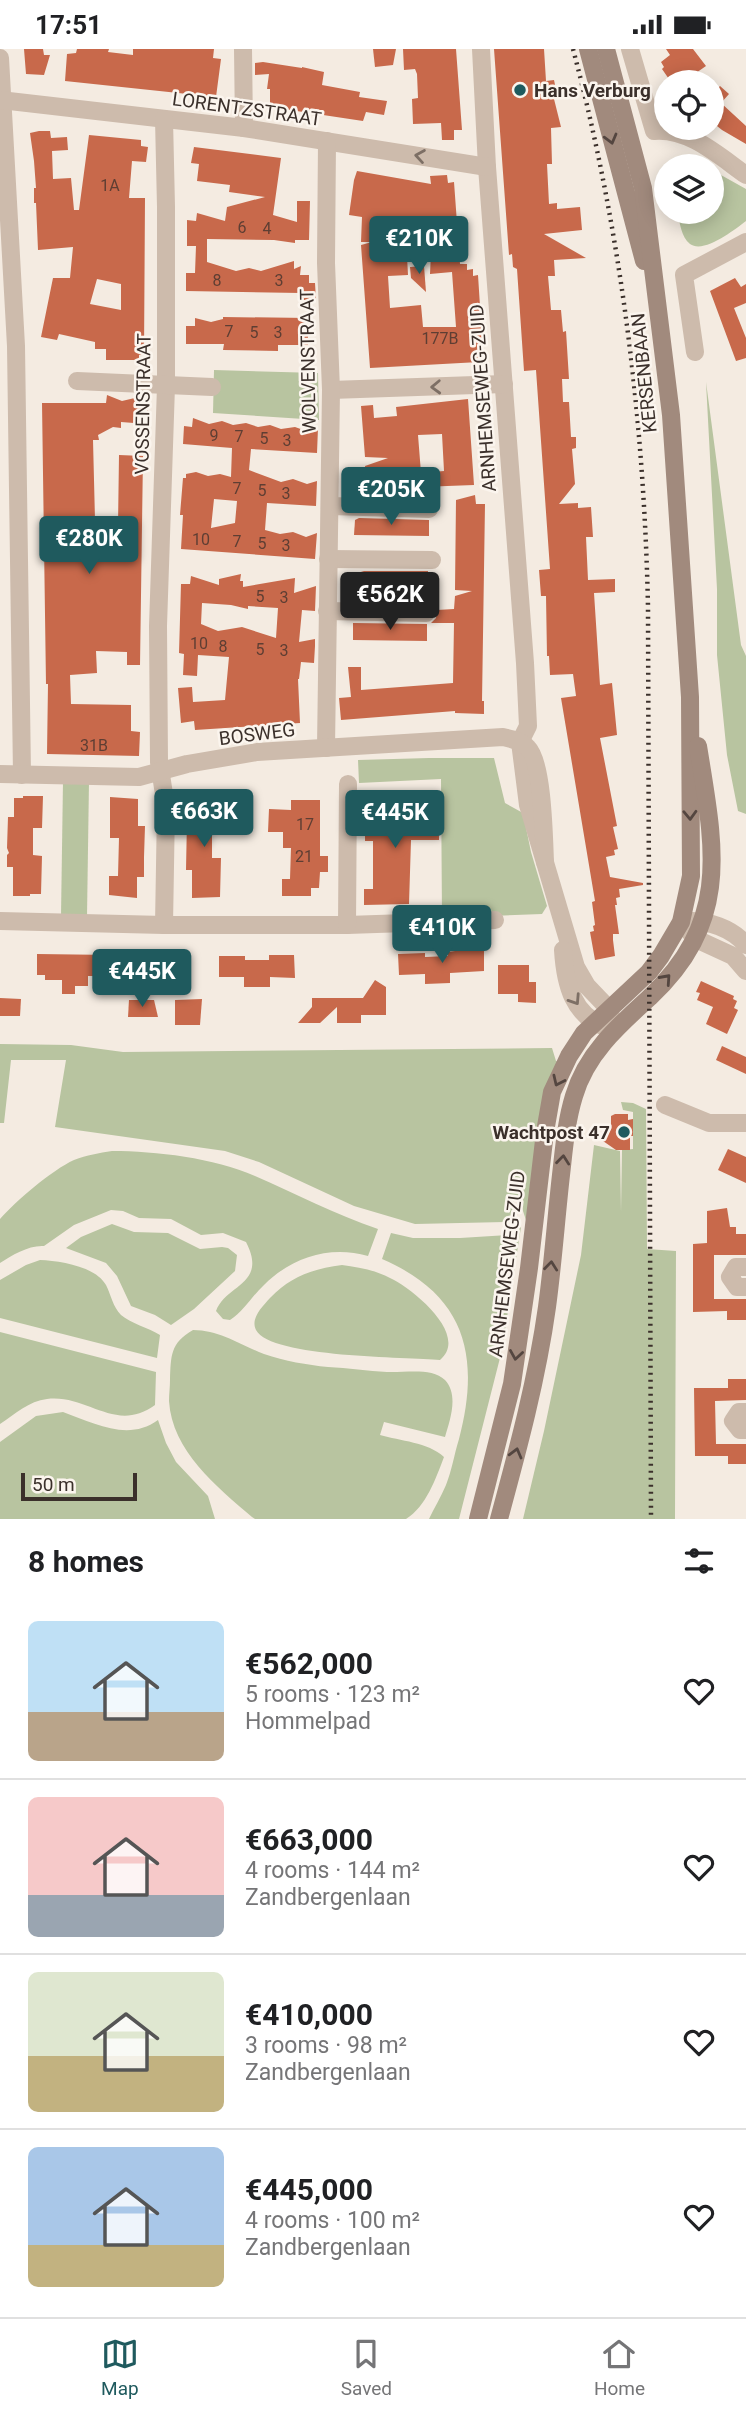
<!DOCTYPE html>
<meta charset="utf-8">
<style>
:root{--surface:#fff;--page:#f6f6f6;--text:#202124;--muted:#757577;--line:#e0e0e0;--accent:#1f5a5e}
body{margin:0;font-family:Roboto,sans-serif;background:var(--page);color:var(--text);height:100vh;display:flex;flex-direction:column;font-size:26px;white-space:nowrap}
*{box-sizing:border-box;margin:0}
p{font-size:23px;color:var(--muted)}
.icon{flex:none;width:38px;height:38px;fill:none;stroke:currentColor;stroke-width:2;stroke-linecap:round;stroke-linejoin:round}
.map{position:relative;height:1470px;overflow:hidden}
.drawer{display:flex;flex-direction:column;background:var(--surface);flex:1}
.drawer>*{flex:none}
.buttons{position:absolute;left:654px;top:21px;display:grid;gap:14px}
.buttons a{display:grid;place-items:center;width:70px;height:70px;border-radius:50%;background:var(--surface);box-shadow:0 4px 18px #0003;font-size:35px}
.scale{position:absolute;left:21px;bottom:18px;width:116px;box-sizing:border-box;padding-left:7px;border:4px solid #3b302b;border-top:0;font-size:19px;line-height:24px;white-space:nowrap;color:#3b302b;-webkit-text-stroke:5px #fbf5ee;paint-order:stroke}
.price{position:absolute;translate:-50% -60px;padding:0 16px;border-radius:7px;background:var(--accent);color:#fff;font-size:23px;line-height:46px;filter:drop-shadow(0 2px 4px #0008)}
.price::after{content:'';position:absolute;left:50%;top:42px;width:21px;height:16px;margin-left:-10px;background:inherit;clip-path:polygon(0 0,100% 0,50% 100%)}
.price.current{background:#222;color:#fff}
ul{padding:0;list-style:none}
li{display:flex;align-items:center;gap:21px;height:175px;padding:0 28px}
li+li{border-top:2px solid var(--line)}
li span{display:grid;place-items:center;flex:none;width:196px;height:140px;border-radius:10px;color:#555}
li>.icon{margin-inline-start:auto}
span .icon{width:84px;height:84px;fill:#fffc;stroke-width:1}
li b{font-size:30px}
h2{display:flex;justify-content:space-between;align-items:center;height:84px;padding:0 28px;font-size:30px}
.status{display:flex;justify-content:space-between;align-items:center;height:49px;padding:0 35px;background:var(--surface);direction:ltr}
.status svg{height:19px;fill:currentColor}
.tab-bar{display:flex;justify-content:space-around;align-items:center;height:98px;border-top:2px solid var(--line);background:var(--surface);font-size:19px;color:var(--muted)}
.tab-bar a{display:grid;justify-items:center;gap:4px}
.tab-bar .current{color:var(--accent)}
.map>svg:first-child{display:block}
.green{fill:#b8c4a0}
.building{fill:#c8694b;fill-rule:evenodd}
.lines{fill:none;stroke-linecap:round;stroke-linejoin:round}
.minor{stroke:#cdbbac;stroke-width:18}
.tertiary{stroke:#cdbbac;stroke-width:18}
.secondary{stroke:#a18a7d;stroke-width:18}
.rail{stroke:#3b302b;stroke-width:4.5;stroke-dasharray:2 5;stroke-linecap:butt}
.oneway{stroke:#544640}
.oneway2{stroke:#7d6f65}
.poi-dot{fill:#1f5a5e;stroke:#fbf5ee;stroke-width:2.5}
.labels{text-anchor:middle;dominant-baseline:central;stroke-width:5;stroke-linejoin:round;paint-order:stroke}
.number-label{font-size:16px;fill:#5e3e33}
.poi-label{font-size:19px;font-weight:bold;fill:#3b302b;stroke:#fbf5ee;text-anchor:start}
.street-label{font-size:19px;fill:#3b302b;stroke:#fbf5ee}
</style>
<div class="status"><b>17:51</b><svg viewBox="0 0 49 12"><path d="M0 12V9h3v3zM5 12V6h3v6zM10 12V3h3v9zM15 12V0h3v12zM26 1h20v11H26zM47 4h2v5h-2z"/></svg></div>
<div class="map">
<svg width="746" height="1470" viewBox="0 0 746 1470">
<rect width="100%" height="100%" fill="#f4ebe1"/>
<g class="green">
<path d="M712 121 746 140V172C734 181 704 205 690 195 681 188 680 173 677 163H712Z"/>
<polygon points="214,321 318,324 319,371 213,364"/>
<polygon points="706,333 741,596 746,607 746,765 738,762 727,706 717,606 717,540"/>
<polygon points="429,709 494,709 505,754 523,764 531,803 547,857 542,865 442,869 441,730 359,734 358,711"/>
<polygon points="63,732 89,732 87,867 61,867"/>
<polygon points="0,995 71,996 123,1003 552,999 556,1012 560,1013 527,1174 518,1147 513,1151 519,1164 505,1173 415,1175 354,1157 259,1113 225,1102 55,1078 66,1011 11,1011 4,1074 0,1074"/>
<polygon points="621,1053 633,1054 646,1060 647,1200 676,1202 675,1470 523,1470 544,1382 581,1206 594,1096 620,1102 621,1163 622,1101 633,1100 633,1063 623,1061"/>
<path d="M112 1102C156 1102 214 1109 255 1127 296 1145 335 1165 378 1180L368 1207C330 1196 292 1208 264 1236 252 1247 244 1262 230 1271L223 1270 216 1262C226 1235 268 1236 246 1193L223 1184 201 1186 171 1170 139 1169 123 1162 111 1161 74 1176 44 1197C29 1196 12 1206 0 1214V1170C16 1152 52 1121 74 1111 87 1106 99 1104 112 1102Z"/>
<polygon points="112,1175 134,1183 168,1184 200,1200 222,1198 228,1199 237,1206 235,1222 194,1260 171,1276 155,1266 131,1257 117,1227 106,1214 66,1199 81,1188"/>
<path d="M521 1178 502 1301 459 1470H429C434 1459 441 1448 446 1436 452 1421 454 1406 459 1390 481 1306 465 1246 382 1210L391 1184 413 1189H460L508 1186Z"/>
<path d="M40 1211C60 1212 95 1217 106 1236 111 1246 113 1258 121 1266 130 1274 149 1279 160 1286L157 1309 0 1269V1231L26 1216Z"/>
<path d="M342 1216C358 1218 375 1221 390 1229 412 1239 470 1286 440 1311 408 1308 271 1309 256 1281 250 1269 263 1257 270 1249 291 1227 313 1220 342 1216Z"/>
<path d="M193 1281C220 1281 240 1296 264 1305 285 1312 307 1316 328 1318 348 1319 368 1322 387 1323 404 1324 432 1318 445 1331 459 1346 450 1371 445 1388L384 1373 380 1386C400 1392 428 1393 444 1408 436 1429 426 1458 406 1470H255L252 1468C217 1438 172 1402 169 1352 169 1345 170 1338 170 1331 171 1307 170 1294 193 1281Z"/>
<path d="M0 1283 156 1323 155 1356C115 1385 88 1345 47 1350 29 1352 15 1365 0 1375Z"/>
<path d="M63 1363C94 1374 128 1393 158 1371L166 1394 176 1413 208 1447 215 1470H0V1393L36 1367Z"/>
</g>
<g class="building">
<polygon points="24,0 43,0 44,6 50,6 44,26 26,25"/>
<polygon points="77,0 109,0 108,3 133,6 133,0 214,0 213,9 221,10 216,48 65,32 67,5 76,4"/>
<polygon points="373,0 396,0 393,16 375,18"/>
<polygon points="403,0 456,0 462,81 454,81 454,91 442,91 441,74 413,75 412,50 418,49 417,25 415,20 404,21"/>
<polygon points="494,0 544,0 546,32 554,31 558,50 554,50 561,78 551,79 552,115 547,115 549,155 557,154 557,160 580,158 582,181 544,185 586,209 554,211 555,227 548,227 551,261 561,261 563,283 566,282 569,330 562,330 563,353 569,353 571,388 576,388 576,399 572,400 575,435 559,455 578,454 578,459 591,458 593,488 586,488 588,531 615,530 615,543 594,544 600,636 612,634 617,686 600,689 617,777 613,778 618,800 614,801 615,806 606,808 610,828 643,834 643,836 619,840 620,848 616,849 617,856 615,856 619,885 613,885 613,891 615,907 595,911 590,883 594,882 593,877 595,876 592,853 595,852 561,649 576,647 573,625 550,626 549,607 547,607 546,547 541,547 539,521 550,520 536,321 524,322 517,220 513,218 512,205 509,206"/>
<polygon points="666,0 693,0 706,17 683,33 671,33 662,20 664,18 661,13 670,6"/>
<polygon points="263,13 302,19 302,18 324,23 322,36 360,43 359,48 387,52 384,66 366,63 363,72 270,58 270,40 267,40 269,25 255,26 255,14"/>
<polygon points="720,37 729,45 721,54 746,77 746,95 722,81 712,73 712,40 717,40"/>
<path d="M39 82H50L51 89 67 88 68 101 52 102 53 130 71 129 74 161H79L89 86 141 91V97L148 98 146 113 132 112 129 149H145L144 306H139V311H106V300H95V293L59 285 57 291 41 288 53 229H70L73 198 38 201 36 154H34V139H36L34 112 30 84ZM97 230 121 235V261L90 255Z"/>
<polygon points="194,98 281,109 273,166 297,173 297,152 310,152 309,191 295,191 295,194 274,191 207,190 207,213 236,222 249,219 261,222 294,212 294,220 301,217 300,226 309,226 309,234 315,234 316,251 301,251 301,244 186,242 186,224 195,224 196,197 187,197 187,171 196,172 197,164 225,172 227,158 265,148 229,143 230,136 197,132 199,115 191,114"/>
<path d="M357 122 431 135 430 127 447 126 448 134 454 133 460 215H467V221L473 220V227L478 226 483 304 479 305V313L370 319 361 196 372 193H361L362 168 349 166 354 131ZM372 169 404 174V180L434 178 436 197 431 204 430 225 452 223 456 278H423L421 256 390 259 388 227 408 226 407 207 375 209Z"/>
<polygon points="424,217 426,243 411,229 410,218"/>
<polygon points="735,229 741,238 746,235 746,254 734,259 746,289 746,309 736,312 710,242"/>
<polygon points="223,268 308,269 308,296 278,296 278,302 223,301 224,295 186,295 186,277 195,277 195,269 211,273 223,270"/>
<polygon points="107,346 122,352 139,348 138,357 147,357 148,360 147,375 121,373 121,379 113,378 98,386 99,391 93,391 95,471 68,472 69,502 104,501 104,477 118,477 119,406 143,407 140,616 127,616 127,603 96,602 97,624 70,626 71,655 131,656 131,682 140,683 139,707 47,705 48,635 46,635 42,354 106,354"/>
<path d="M468 350 474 436 367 440 365 417 388 409 365 408 361 357 373 356 374 369 397 367 396 358ZM442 385 444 422 421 424 418 386Z"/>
<path d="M193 369 209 375 222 372 233 376 246 374 258 378 270 376 281 380 295 378 309 383 318 379 317 404 251 400 249 421 281 433 293 430 307 435 317 432 316 457 267 454 265 481 280 485 293 483 306 488 317 484 315 510 181 500 183 466H180L183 429H186V425L196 423 208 427 220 425 231 428 232 399 183 395 184 377 192 378ZM214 450 237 452 235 474 211 479Z"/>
<polygon points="475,446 476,455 485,455 482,652 484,652 484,665 455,664 455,662 341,671 339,649 351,648 348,618 361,618 361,641 453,634 454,574 431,574 436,569 437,561 454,560 455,547 472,542 455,541 456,451"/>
<polygon points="359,469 429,471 429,487 354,486 355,471"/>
<polygon points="364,522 428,522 428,540 354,538 354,525"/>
<path d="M241 525 240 532H243V538L295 529 294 544 316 537 315 562 302 561 299 593 315 590V597L314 614 301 613 299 630H298L300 674 195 681 194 672 181 674 178 639 192 638 193 653 225 651 229 608 198 606 197 627 183 626 184 605 179 604 181 535H190L191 527 219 536V530ZM202 554 231 556 248 560V557L278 559 276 589 242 578 218 582 201 575Z"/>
<polygon points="353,574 427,575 427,592 353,591"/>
<polygon points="385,743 399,743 399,752 411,752 411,770 439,770 439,791 411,791 409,855 364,856 364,840 373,840 373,792 365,792 365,776 373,776 374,760 382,760"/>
<polygon points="23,747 43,747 42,779 33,779 33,806 42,807 41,845 30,845 30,847 13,847 13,818 7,818 7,806 9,804 7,799 8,768 14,768 14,749 23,749"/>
<polygon points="110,748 138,750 138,777 145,777 144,808 144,828 137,828 137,849 109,846 109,827 118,827 119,789 110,789"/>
<polygon points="202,749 221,750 221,772 212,772 212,809 221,809 220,848 192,849 192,821 186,821 187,770 193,770 193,751 202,751"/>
<polygon points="291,751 320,751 320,807 328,807 328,823 320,823 319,839 311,839 311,847 282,847 282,830 290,830 291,799 283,799 283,783 268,783 269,760 291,761"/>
<polygon points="484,898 484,922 450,924 450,934 425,935 425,925 399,926 398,905 425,904 425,908 448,907 448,903"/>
<polygon points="37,905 113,906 113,927 88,927 88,937 75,937 75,945 62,945 62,931 45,931 45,926 37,926"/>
<polygon points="269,906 294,906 295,929 270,928 270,938 244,938 244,928 219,928 219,907 245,907 245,911 269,911"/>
<polygon points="498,916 529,916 529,933 536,933 536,954 518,953 518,945 498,945"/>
<polygon points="375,931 386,938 386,966 361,966 361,974 337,974 337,958 320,974 298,974 312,958 312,949 363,949"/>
<polygon points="701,932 734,947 733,950 737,952 734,959 738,961 727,985 706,975 713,958 697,951 700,944 696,943"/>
<polygon points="0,949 21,950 20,967 0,967"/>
<polygon points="202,950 200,976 175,976 175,951"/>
<polygon points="129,951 154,951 158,968 128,968"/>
<polygon points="722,997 746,1008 746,1025 716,1011"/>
<polygon points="615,1065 628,1065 628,1071 633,1070 633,1087 630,1087 630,1101 616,1101 603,1092 611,1080 611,1067"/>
<polygon points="728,1100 746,1108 746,1134 718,1121"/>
<polygon points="727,1159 730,1178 736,1178 736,1185 746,1185 746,1206 714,1206 714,1250 746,1250 746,1271 727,1271 727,1262 693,1263 693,1195 707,1194 707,1162"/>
<polygon points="728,1330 746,1330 746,1351 715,1352 716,1395 746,1395 746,1415 728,1415 728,1407 695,1407 694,1339 728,1339"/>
</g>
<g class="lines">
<g class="minor">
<polyline points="243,0 244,79"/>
<polyline points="481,0 487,118 525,614 528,677 520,693"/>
<path d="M630 0 654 82C689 79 719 107 746 126"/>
<polyline points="0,9 16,297 22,726"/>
<polyline points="0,51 244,79 487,118"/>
<polyline points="164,70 166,158 166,337 158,577 159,713 166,758 164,876"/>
<polyline points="695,303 684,226 746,193"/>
<polyline points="77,332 212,338"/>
<polyline points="331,341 504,335"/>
<polyline points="331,457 429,460"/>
<polyline points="328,510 432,511"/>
<polyline points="327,562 426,564"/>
<polyline points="326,699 331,341 326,214 327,92"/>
<polyline points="0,872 164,876 347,876 495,871"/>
<path d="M687 872C707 871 732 879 746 896"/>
<polyline points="681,873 696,890 733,907 746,922"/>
<polyline points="347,876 348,735"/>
<polyline points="665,1056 709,1074 746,1074"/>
<polyline points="746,1218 736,1218 730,1228 737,1238 746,1238"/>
<polyline points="746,1363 739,1363 733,1372 740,1381 746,1381"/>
</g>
<g class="tertiary">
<polyline points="520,693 528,756 576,918 587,937 609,960 615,981"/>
<path d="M0 725 139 728 187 715 257 703 503 688C512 690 522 692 528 699 543 714 544 791 545 813"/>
<path d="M563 901C565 935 573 968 608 979"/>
</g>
<g class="secondary">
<polyline points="588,0 644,212"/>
<polyline points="478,1470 512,1335 529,1219 545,1083 552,1043 569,1007 584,984 649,923 661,907 681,873 691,827 690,648 671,366 643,139 606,0"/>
<path d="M499 1470C518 1400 537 1330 547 1258 553 1214 556 1170 561 1126 564 1100 566 1073 574 1047 586 1005 619 976 650 948 732 871 714 797 698 697"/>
</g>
<path class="rail" d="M573 0C621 182 644 370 648 558L651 1470"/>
</g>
<defs><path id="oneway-chevron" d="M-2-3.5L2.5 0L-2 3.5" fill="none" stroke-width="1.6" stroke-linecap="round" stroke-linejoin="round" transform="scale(1.75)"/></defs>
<g class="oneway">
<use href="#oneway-chevron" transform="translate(611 90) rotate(75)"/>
<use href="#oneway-chevron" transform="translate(690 766) rotate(88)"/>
<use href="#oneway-chevron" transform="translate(666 930) rotate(-48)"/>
<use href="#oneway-chevron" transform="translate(558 1032) rotate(115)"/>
<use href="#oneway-chevron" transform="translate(563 1111) rotate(-84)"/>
<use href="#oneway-chevron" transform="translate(551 1217) rotate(-84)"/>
<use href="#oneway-chevron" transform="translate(516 1306) rotate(99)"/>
<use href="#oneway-chevron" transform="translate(516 1404) rotate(-75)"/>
</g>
<g class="oneway2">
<use href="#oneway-chevron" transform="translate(420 107) rotate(-171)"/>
<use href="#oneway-chevron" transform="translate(436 338) rotate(178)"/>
<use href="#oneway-chevron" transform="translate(575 951) rotate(57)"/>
</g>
<g class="poi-dot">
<circle cx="520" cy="41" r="7"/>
<circle cx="624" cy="1083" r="7"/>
</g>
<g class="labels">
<g class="number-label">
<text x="110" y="136">1A</text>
<text x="242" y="178">6</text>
<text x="267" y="179">4</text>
<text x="217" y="231">8</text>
<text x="279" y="231">3</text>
<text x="229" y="282">7</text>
<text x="254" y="283">5</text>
<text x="278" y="283">3</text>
<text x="440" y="289">177B</text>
<text x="214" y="386">9</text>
<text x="239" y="387">7</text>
<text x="264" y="389">5</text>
<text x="287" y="391">3</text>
<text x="237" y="439">7</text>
<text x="262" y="441">5</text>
<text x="286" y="444">3</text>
<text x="201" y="490">10</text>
<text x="237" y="492">7</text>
<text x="262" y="494">5</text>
<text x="286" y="496">3</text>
<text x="260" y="547">5</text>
<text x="284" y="548">3</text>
<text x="199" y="594">10</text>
<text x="223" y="597">8</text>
<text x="260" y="600">5</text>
<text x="284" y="601">3</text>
<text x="94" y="696">31B</text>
<text x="305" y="775">17</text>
<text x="304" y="807">21</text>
</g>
<g class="poi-label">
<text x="534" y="41">Hans Verburg</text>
<text x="610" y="1083" text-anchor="end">Wachtpost 47</text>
</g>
<g class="street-label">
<text transform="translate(247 60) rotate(8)">LORENTZSTRAAT</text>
<text transform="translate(308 312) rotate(-91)">WOLVENSTRAAT</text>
<text transform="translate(644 324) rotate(-96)">KERSENBAAN</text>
<text transform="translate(483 349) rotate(-94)">ARNHEMSEWEG-ZUID</text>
<text transform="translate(143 355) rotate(-89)">VOSSENSTRAAT</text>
<text transform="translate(257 685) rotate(-7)">BOSWEG</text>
<text transform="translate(507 1215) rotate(-83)">ARNHEMSEWEG-ZUID</text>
</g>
</g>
</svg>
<div class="buttons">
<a><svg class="icon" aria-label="locate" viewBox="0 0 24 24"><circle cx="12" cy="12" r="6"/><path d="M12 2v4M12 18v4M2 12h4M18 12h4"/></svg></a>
<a><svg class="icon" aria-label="layers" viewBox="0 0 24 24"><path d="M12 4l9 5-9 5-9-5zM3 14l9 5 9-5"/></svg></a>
</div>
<div class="scale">50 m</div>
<b class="price" style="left:419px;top:227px">€210K</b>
<b class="price" style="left:391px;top:478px">€205K</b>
<b class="price" style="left:89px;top:527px">€280K</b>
<b class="price current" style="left:390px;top:583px">€562K</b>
<b class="price" style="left:204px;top:800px">€663K</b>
<b class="price" style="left:395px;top:801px">€445K</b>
<b class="price" style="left:442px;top:916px">€410K</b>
<b class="price" style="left:142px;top:960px">€445K</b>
</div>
<section class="drawer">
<h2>8 homes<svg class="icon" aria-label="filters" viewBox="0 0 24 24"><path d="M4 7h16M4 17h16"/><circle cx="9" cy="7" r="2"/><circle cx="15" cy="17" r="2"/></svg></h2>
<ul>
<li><span style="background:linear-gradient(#bfe0f5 65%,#b9a48a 0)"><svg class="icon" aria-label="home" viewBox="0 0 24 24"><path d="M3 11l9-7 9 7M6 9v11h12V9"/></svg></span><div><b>€562,000</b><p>5 rooms · 123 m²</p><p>Hommelpad</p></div><svg class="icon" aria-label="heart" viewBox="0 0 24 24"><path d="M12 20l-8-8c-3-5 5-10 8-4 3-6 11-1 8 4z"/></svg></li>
<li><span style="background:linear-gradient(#f6c9c9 70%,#9aa5b1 0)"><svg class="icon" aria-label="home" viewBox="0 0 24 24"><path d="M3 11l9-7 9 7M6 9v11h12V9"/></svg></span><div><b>€663,000</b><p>4 rooms · 144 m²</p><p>Zandbergenlaan</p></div><svg class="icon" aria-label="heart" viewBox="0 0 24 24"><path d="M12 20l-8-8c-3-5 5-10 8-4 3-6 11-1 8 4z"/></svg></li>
<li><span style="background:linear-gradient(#dfe7d0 60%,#c2b280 0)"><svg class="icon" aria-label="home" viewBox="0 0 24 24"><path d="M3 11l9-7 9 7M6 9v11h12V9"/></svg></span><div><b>€410,000</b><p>3 rooms · 98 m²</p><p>Zandbergenlaan</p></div><svg class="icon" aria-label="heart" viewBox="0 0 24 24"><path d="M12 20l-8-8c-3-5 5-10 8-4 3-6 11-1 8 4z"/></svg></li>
<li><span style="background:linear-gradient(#a9c7e8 70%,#c2b280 0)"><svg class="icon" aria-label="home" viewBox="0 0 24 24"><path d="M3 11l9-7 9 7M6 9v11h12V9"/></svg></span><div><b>€445,000</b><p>4 rooms · 100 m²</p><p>Zandbergenlaan</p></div><svg class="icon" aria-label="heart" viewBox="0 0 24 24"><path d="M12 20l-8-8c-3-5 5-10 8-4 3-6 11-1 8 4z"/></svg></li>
</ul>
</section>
<nav class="tab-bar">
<a class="current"><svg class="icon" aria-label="map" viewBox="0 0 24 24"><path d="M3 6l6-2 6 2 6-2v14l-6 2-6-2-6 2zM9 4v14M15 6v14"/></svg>Map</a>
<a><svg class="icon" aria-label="saved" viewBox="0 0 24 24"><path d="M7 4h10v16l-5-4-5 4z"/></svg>Saved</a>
<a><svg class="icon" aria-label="home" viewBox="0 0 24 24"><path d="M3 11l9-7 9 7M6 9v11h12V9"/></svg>Home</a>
</nav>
